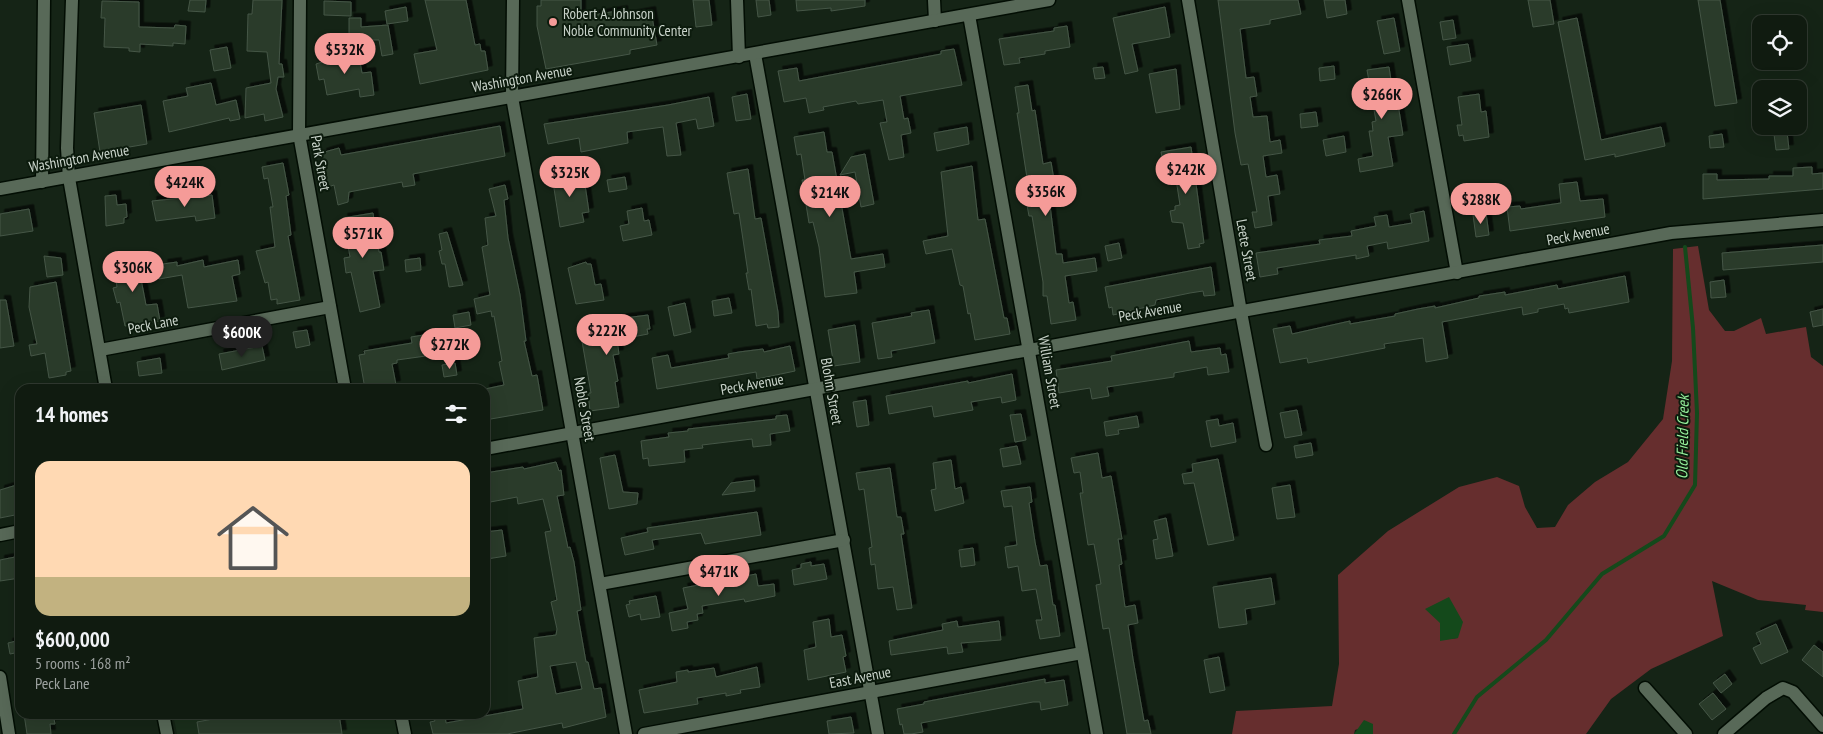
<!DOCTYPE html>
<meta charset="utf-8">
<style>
:root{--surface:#101b10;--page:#1e281e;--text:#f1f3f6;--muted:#9ca19f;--line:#303930;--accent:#f59b98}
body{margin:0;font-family:"PT Sans Narrow",sans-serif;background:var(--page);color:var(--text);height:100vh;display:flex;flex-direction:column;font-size:19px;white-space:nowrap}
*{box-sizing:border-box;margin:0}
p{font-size:16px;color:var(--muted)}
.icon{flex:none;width:28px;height:28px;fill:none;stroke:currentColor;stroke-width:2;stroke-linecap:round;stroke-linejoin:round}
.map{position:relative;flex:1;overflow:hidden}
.details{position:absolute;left:15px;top:384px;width:475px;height:335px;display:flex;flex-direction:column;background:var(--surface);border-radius:15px;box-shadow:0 5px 20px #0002,0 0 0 1px var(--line)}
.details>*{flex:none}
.tools{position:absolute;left:1752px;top:15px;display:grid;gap:10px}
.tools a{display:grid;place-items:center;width:55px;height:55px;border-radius:10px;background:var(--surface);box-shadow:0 5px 20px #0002,0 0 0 1px var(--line);font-size:25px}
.price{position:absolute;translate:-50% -42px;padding:0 11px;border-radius:18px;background:var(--accent);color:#111;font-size:16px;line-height:32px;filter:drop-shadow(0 1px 2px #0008)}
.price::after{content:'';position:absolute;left:50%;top:30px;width:15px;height:11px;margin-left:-8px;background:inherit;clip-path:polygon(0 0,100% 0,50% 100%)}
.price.current{background:#222;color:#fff}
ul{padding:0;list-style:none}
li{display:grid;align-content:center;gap:10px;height:265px;padding:0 20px}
li span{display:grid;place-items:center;height:155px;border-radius:15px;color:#555}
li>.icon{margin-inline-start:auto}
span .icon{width:90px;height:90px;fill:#fffc;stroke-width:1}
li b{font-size:21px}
h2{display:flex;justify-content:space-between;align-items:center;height:60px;padding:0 20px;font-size:21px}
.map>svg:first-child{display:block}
.built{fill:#1a2e1b}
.green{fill:#662e2e;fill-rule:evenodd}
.water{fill:#14491b}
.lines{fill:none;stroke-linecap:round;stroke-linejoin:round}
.stream{stroke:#14491b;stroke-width:4}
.building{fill:#2a3a2b;stroke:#455646;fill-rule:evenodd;filter:url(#shadow)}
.minor-casing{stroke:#020d03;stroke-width:15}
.minor{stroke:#586958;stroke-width:12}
.poi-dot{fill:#f59b98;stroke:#0c1b0d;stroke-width:2}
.labels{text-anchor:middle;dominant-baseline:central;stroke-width:4;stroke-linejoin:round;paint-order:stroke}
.poi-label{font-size:15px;fill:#cad4cb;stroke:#0c1b0d;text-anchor:start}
.street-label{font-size:15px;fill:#cad4cb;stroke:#0c1b0d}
.water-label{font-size:16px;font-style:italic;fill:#96f29c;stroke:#0c1b0d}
</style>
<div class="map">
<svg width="1823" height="734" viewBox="0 0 1823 734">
<defs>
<filter id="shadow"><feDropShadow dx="4.5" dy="-4.5" stdDeviation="0" flood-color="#0009"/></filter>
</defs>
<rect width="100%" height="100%" fill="#152416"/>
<polygon class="built" points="173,714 394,714 398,734 177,734"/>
<path class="green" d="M1698 246 1709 310 1725 331H1734L1761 318 1766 334 1806 327 1811 357 1823 366V612L1805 610 1806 605 1758 600 1712 581 1723 636 1651 669 1611 699 1586 734H1373V724L1355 730 1354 734H1232L1236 711 1332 706 1339 664 1338 575 1388 531 1459 487 1497 477 1519 486 1525 507 1537 528 1555 527 1568 505 1595 482 1628 462 1663 419 1672 361 1673 249ZM1440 623 1458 638 1440 640Z"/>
<g class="water">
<polygon points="1449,597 1463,622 1458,638 1440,641 1440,623 1425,609"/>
<polygon points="1364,720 1373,724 1373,734 1354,734"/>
</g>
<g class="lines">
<polyline class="stream" points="1454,734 1477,697 1546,640 1602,574 1664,536 1695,485 1697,413 1693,328 1685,247"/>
</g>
<g class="building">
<polygon points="190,0 206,0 205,12 188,11"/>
<polygon points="253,0 282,0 279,64 282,64 284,77 278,77 276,89 283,117 265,121 264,114 245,118 246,88 271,83 267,52 247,51 248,14 252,14"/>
<polygon points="425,0 466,0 475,45 480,44 481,51 485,51 488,70 420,84 414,54 437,50"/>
<polygon points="541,0 581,0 581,17 623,10 624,16 651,11 657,45 630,50 630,54 546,69 537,26 537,6 541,6"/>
<polygon points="693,0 709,0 712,25 696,27"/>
<polygon points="756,0 769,0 771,15 758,17"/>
<polygon points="796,0 865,0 865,6 831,11 831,8 797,11"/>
<polygon points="1218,0 1298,0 1301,14 1270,20 1270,24 1240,29 1246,78 1254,77 1257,96 1250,97 1253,117 1267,116 1270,142 1280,140 1282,153 1263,156 1266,177 1277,175 1280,194 1268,196 1272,225 1255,228 1252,212 1257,212 1248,164 1241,165 1235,133"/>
<polygon points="1324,0 1345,0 1347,14 1327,18"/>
<polygon points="1528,0 1550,0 1554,24 1533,27"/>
<polygon points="1698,0 1720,0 1737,103 1715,106"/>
<polygon points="102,1 139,2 139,27 174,28 175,25 186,26 185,44 173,43 173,46 140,44 140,52 129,51 129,48 104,47 105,18 101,18"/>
<polygon points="324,1 351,2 351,16 324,15"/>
<polygon points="406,7 408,21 387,24 385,11"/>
<polygon points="1165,7 1170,37 1132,44 1138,71 1125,74 1113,18"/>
<polygon points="349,18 361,18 361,27 388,25 393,54 382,56 379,40 349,40"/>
<polygon points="1394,18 1400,51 1384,54 1377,21"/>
<polygon points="1577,18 1601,140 1661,127 1665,146 1615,157 1615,154 1585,160 1558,22"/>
<polygon points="1453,20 1456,38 1443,40 1440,22"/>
<polygon points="1067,26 1070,47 1045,51 1045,54 1019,58 1020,63 1004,65 999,39 1054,31 1054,28"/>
<polygon points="1468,44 1471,61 1450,65 1447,47"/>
<polygon points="227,47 231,68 214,71 210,50"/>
<polygon points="954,49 962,85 900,96 904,119 908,118 911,133 901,135 904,157 889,160 880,123 887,122 883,100 858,104 856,101 823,107 824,110 809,113 806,98 784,102 778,71 797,68 799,81 941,54 941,51"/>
<polygon points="358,51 362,73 371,72 374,95 360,97 359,89 327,95 324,79 319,80 316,64 322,62 322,58"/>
<polygon points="1334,66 1335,79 1320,81 1319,68"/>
<polygon points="1103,67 1105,78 1095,79 1093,68"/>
<polygon points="1389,67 1392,87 1395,86 1403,135 1388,137 1393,166 1360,172 1358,159 1373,156 1369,131 1373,131 1372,122 1376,121 1367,70"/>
<polygon points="1176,69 1180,109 1156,113 1149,74"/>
<polygon points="211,83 216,105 236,100 240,119 230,121 229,118 169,132 163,101 188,96 186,88"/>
<polygon points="1028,85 1032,111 1035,110 1043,164 1051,162 1054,180 1047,181 1056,254 1062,254 1063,263 1095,258 1097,271 1065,276 1069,303 1073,302 1076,320 1051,324 1047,296 1043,296 1043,282 1032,216 1029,216 1027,205 1031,204 1017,113 1019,113 1015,87"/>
<polygon points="747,94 751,119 736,121 732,97"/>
<polygon points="1479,94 1481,112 1486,111 1489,137 1464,141 1463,135 1459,136 1457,125 1462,125 1458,97"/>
<polygon points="709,97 714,126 698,129 696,119 676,123 681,155 667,156 663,127 627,132 628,143 581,152 579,138 548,144 544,124 668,105"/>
<polygon points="141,105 147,144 100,152 94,113"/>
<polygon points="1316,112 1318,126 1301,128 1300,114"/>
<polygon points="500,126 505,156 413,174 415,185 403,187 402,182 349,192 348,202 338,205 334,185 328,187 322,153 328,151 339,148 341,155"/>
<polygon points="967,127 969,144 937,151 934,133"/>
<polygon points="824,132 827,152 832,152 851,259 883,254 885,267 854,272 857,293 825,297 819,247 813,222 809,223 802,180 805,180 801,154 797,155 794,137"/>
<polygon points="1787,132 1789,149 1776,150 1774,134"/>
<polygon points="1722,134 1724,147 1710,148 1709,136"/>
<polygon points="1344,136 1346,152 1326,156 1323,140"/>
<polygon points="1191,147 1204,243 1199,244 1200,247 1188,249 1183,223 1172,222 1170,211 1175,210 1175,206 1180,205 1174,166 1170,167 1169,161 1163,162 1161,152"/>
<polygon points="865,154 874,204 861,207 855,172 840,175 851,157"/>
<polygon points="283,163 289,195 286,196 291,235 288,236 300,300 277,304 277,299 271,300 268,282 265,283 256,251 275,247 270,207 273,207 268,178 264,179 262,167"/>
<polygon points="568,166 569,180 584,178 589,212 582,213 584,222 560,227 553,182 556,182 554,167"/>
<polygon points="972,166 978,220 985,219 1004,318 1007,318 1010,334 975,340 970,313 968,314 963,286 960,285 952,249 926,254 923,241 948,236 941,172"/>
<polygon points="1812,167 1812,174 1823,173 1823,189 1703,199 1703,174 1717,174 1717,180 1769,179 1769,176 1793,176 1793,168"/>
<polygon points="748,169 755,219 761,218 778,312 779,327 768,328 767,324 756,326 751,289 749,290 746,273 748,273 739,213 734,214 727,173"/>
<polygon points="625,177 627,189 609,192 607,180"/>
<polygon points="1577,182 1580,201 1603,199 1605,217 1510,231 1507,207 1520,206 1521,209 1561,203 1559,184"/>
<polygon points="505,185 508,199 504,200 508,238 520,295 526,341 524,341 532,376 537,375 543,410 485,420 485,389 504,385 499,362 502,361 494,316 492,317 491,311 477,314 474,299 490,295 482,247 488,245 485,218 496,216 489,189"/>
<polygon points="116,195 117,205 126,204 127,217 124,218 124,223 106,226 105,196"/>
<polygon points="212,195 215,218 196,221 195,216 156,221 152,201"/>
<polygon points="642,208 644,221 649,220 652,235 623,241 620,226 629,224 627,211"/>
<polygon points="29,209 33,231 0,236 0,214"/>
<polygon points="1424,211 1429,241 1388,249 1387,242 1367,246 1369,256 1356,259 1356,255 1277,268 1278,274 1260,277 1256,253 1320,244 1319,240 1352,236 1351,231 1376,226 1374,217 1387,215 1389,227 1412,223 1410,214"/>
<polygon points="373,213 379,252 381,252 384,270 373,271 380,307 360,312 351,272 346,273 344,258 350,257 343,218"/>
<polygon points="1486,213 1489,235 1476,237 1473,215"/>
<polygon points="447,232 463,285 449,287 445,264 442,264 439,251 442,250 439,234"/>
<polygon points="1119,243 1122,258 1108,261 1105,246"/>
<polygon points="1823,245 1823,262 1723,270 1722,253"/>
<polygon points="44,256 61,258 63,275 47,277"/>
<polygon points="142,257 144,273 140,274 146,305 157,304 160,321 125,326 120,302 117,303 113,288 117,287 113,261"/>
<polygon points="420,258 421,270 406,272 405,260"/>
<polygon points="203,260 204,267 238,260 240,274 232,276 237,301 188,308 182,275 159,279 157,270 164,268 163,264 177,262 177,266"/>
<polygon points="586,262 587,264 591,264 595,285 601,284 604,300 576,304 568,268"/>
<polygon points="1211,267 1215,295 1204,296 1203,291 1190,293 1156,300 1155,305 1113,315 1112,307 1109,308 1105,287"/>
<polygon points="1625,276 1629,302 1569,313 1568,308 1565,309 1564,304 1538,309 1538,312 1523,315 1522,307 1442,322 1448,358 1426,362 1423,338 1384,344 1385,348 1308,363 1307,358 1280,363 1273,329 1290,326 1292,334 1350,321 1350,324 1395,316 1395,314 1418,309 1435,306 1435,308 1479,298 1479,296 1505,292 1505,295 1557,285 1558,289"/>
<polygon points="1724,280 1726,297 1711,298 1710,282"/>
<polygon points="56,282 71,371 66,372 66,375 49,378 45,353 31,356 29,345 37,344 29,307 30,287"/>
<polygon points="729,298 732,313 714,316 712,301"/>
<polygon points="0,300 6,300 14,346 0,348"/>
<polygon points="685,303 691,332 674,336 668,307"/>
<polygon points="1823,309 1823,325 1813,327 1810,312"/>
<polygon points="929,310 935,343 891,351 892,357 878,359 872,323 912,316 911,313"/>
<polygon points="469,312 471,325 455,328 453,315"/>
<polygon points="648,315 650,329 647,329 648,334 617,340 619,354 613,355 618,381 615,382 619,407 590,411 588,393 591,393 579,324"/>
<polygon points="855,325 860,362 834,366 828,330"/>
<polygon points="307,330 310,345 296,348 293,332"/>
<polygon points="430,334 433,355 397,360 397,363 392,364 396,385 365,389 359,355 365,354 364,351 412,343 411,337"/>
<polygon points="1189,341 1191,352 1220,348 1221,355 1226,354 1229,372 1208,375 1207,367 1174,373 1174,377 1107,387 1109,396 1092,399 1090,388 1059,393 1056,370 1112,361 1111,356"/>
<polygon points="262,346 265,360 222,370 219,354"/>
<polygon points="790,346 795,371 757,379 756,372 657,389 652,358 668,355 671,368 729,358 728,354 739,352 763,349 764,352"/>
<polygon points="160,358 162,373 139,376 137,362"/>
<polygon points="455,363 457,375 444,377 442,365"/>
<polygon points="1012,374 1016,400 1002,403 1001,397 971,402 973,410 934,417 932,406 889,414 886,396 968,381 968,383"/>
<polygon points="866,400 869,425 857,427 853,402"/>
<polygon points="1297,410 1302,435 1285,438 1280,413"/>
<polygon points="1021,414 1026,440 1015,442 1010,415"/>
<polygon points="787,415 790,431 770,434 771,445 753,447 752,439 702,445 703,448 684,450 685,462 649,466 648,458 643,459 641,441 669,437 668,433 688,431 688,429 776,419 776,416"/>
<polygon points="1137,416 1139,427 1118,430 1119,434 1106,436 1104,422"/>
<polygon points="1218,419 1219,426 1233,423 1236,442 1211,447 1206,421"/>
<polygon points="1311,443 1313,455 1296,458 1294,446"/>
<polygon points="1017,446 1021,464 1003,467 1000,449"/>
<polygon points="1098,453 1102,478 1111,476 1122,539 1118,539 1122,564 1119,565 1125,607 1135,605 1138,623 1128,625 1133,659 1144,721 1148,720 1151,734 1127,734 1109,628 1103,629 1096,585 1101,584 1094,544 1088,545 1080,493 1083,493 1080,472 1074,473 1071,458"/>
<polygon points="615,455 623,492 638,493 637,504 609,509 600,458"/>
<polygon points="1218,459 1234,540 1208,545 1194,483 1184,484 1182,474 1193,472 1192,464"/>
<polygon points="951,460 955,489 961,487 964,503 935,511 931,490 936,489 933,463"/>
<path d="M556 462 559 471 561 470 564 495 557 496 568 548 570 547 574 562 581 610 577 611 586 662H588L594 689 601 688 606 717 563 728 562 723 507 734H433L430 722 435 721 434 718 445 716 446 723 523 709 518 681 538 677 534 638 556 635 557 629 551 602 557 600 545 532 551 531 543 499 518 504 517 497 485 503V473L523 467 524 469ZM576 662 582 689 556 694 550 666Z"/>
<polygon points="890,468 897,517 901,517 904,534 901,534 912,608 897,610 893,587 878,589 875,564 871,565 869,548 872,547 864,489 859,490 856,473"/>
<polygon points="754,480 755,491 722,495 731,483"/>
<polygon points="20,484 20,514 0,518 0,490"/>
<polygon points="1290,485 1295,517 1277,519 1272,488"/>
<polygon points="1030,487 1032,502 1029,503 1035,542 1040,566 1047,565 1053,605 1055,605 1060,636 1040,639 1036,620 1042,620 1036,589 1022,591 1018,566 1008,568 1005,547 1017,545 1012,506 1004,507 1001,491"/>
<polygon points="757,512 761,535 705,544 701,533 652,540 654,549 625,555 621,538 648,532 647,528"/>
<polygon points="1166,518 1173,556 1156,559 1153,540 1158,539 1154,521"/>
<polygon points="502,530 506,556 487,559 485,532"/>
<polygon points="973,548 975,565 961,567 959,550"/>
<polygon points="20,556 20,578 0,581 0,560"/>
<polygon points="811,562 811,566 824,564 827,579 794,585 792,570 801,568 801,564"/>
<polygon points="756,574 758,586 774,584 775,596 745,602 744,599 702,606 703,613 697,614 698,620 687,622 688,628 672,631 669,613 688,609 683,588"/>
<polygon points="1271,578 1275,604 1245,609 1247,624 1219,628 1213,587"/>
<polygon points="656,596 660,617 641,620 640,614 629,617 626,605 630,604 629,601"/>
<polygon points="829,619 831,637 842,635 846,656 843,657 846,672 808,680 804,650 816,647 813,622"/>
<polygon points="957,621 958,627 999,621 1001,640 961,643 963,652 948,654 947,647 891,655 889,641 943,630 942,624"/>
<polygon points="1776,624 1788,652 1761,664 1753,648 1761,644 1756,633"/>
<polygon points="20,640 20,652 10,654 8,643"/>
<polygon points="1814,645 1823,652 1823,677 1802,660"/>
<polygon points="1219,657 1225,690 1210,693 1204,660"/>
<polygon points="757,667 760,687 740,690 741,693 726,696 726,693 697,698 698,704 644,713 639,690 677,682 676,672 688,670 688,672 714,668 716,677"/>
<polygon points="1725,674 1732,684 1721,693 1713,683"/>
<polygon points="1045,679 1045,683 1064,680 1068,705 1041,710 1040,702 1033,702 921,723 923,732 911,734 904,734 902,724 900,725 897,709 924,704 924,702"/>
<polygon points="1713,693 1726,709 1712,720 1699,704"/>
<polygon points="24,714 53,714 55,724 50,724 51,734 27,734"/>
<polygon points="240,714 339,714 342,734 199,734 197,722"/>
<polygon points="851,717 854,733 829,734 827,721"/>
</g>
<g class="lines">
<g class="minor-casing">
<g id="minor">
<polyline points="72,0 67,148 69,178 106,389"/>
<polyline points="300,0 299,134 345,389"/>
<polyline points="513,0 512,97 626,734"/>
<polyline points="737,0 739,57"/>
<polyline points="934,0 935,21"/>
<polyline points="1188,0 1241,312 1266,445"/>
<polyline points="1408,0 1457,273"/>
<polyline points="969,15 1097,734"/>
<polyline points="755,54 878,734"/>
<polyline points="42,182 44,0"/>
<polyline points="0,189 1049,0"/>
<polyline points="100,350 330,307"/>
<polyline points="485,449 1671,233 1823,220"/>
<polyline points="0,535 20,531"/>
<polyline points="600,584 844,540"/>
<polyline points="0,677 9,734"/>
<polyline points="1645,688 1686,734"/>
<polyline points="163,714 167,734"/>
<polyline points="401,714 405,734"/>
<polyline points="644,734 1082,653"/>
<polyline points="1724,734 1766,698 1783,688 1793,692 1823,726"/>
</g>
</g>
<use href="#minor" class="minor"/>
</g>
<circle class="poi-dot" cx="553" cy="22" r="5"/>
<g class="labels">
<g class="poi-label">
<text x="563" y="13">Robert A. Johnson<tspan x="563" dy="17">Noble Community Center</tspan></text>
</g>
<g class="street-label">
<text transform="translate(522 78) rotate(-10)">Washington Avenue</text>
<text transform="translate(79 158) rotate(-10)">Washington Avenue</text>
<text transform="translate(321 163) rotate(80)">Park Street</text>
<text transform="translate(1578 234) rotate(-11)">Peck Avenue</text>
<text transform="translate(1247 250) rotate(80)">Leete Street</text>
<text transform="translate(1150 311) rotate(-10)">Peck Avenue</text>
<text transform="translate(153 324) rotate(-11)">Peck Lane</text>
<text transform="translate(1050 372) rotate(80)">William Street</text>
<text transform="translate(752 384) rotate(-10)">Peck Avenue</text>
<text transform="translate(832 391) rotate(80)">Blohm Street</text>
<text transform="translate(585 409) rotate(80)">Noble Street</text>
<text transform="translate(860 677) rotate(-11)">East Avenue</text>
</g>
<g class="water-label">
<text transform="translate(1682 437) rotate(-89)">Old Field Creek</text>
</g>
</g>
</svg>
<div class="tools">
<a><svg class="icon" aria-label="locate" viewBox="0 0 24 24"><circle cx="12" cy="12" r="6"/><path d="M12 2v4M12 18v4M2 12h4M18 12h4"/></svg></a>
<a><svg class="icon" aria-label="layers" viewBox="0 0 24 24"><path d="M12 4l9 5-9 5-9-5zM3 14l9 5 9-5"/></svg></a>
</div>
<b class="price" style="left:345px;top:75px">$532K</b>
<b class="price" style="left:1382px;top:120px">$266K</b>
<b class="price" style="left:1186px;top:195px">$242K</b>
<b class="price" style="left:570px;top:198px">$325K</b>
<b class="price" style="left:185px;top:208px">$424K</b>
<b class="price" style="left:1046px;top:217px">$356K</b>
<b class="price" style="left:830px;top:218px">$214K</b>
<b class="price" style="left:1481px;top:225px">$288K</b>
<b class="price" style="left:363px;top:259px">$571K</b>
<b class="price" style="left:133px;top:293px">$306K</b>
<b class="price" style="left:607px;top:356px">$222K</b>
<b class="price current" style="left:242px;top:358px">$600K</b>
<b class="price" style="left:450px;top:370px">$272K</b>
<b class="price" style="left:719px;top:597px">$471K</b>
<section class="details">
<h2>14 homes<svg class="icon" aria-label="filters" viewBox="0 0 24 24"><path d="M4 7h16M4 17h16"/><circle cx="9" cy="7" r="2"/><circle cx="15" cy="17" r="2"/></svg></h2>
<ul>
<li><span style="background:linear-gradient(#ffd9b3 75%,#c2b280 0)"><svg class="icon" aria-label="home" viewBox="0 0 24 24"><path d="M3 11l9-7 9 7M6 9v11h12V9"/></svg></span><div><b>$600,000</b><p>5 rooms · 168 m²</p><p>Peck Lane</p></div></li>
</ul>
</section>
</div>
